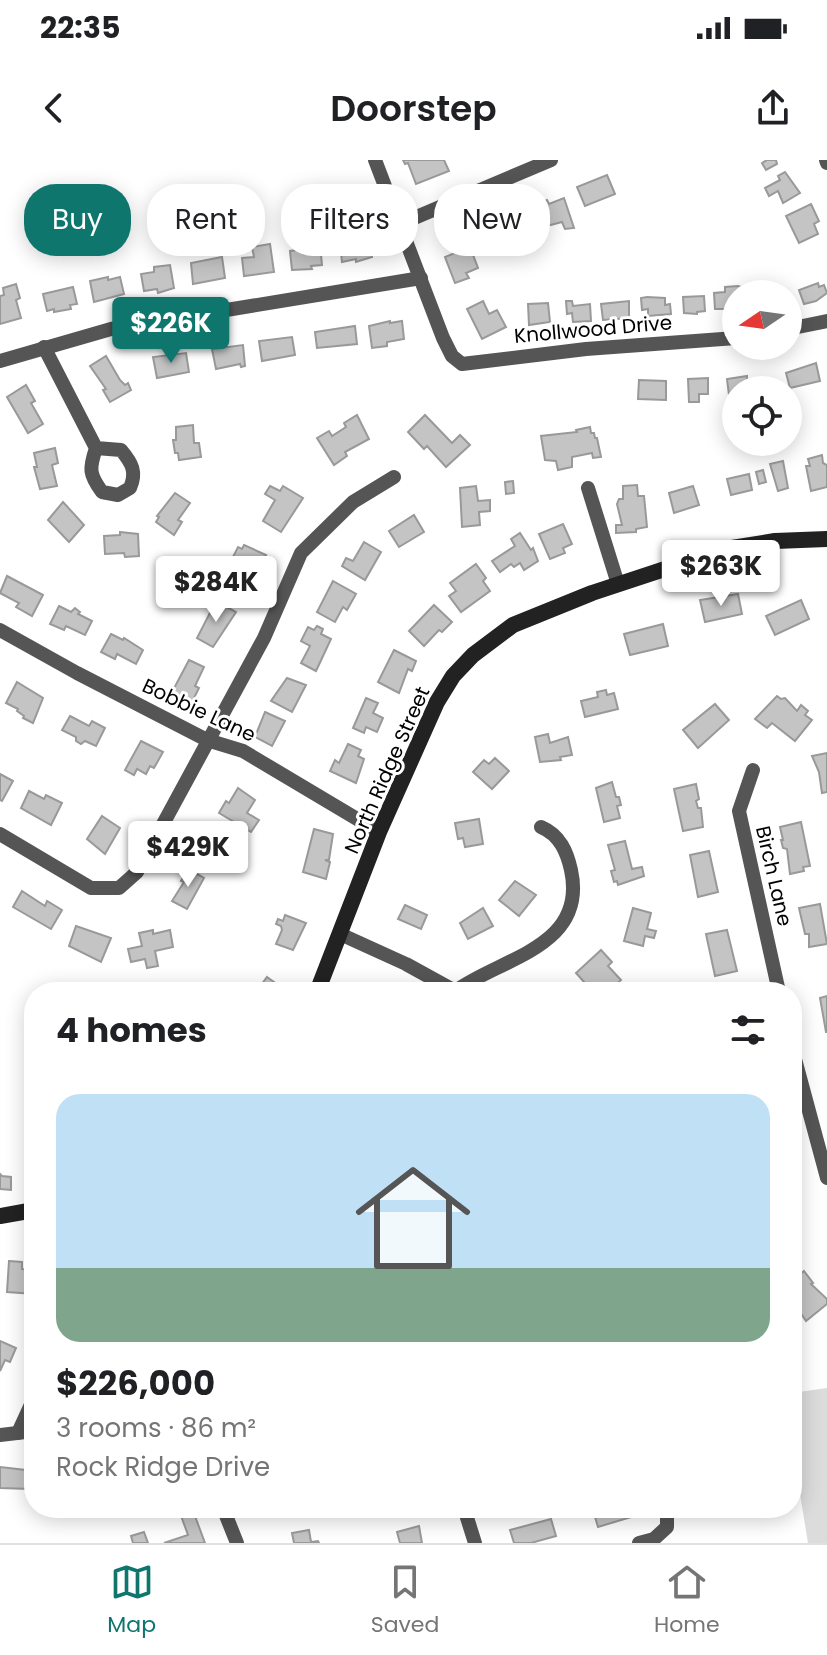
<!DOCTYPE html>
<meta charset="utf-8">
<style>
:root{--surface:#fff;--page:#f2f2f2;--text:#202124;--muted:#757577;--line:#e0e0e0;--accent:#0f766e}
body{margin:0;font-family:Poppins,sans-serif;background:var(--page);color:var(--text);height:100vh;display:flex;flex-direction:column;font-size:30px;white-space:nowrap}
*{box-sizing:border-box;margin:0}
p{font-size:26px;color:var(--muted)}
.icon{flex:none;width:44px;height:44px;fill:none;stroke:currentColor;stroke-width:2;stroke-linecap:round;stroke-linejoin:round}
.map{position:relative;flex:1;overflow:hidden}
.sheet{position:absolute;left:24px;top:822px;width:778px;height:536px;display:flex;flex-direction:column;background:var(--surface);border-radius:32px;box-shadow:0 4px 20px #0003}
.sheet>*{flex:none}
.top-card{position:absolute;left:24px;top:24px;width:780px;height:72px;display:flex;gap:16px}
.needle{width:52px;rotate:257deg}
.fabs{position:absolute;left:722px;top:120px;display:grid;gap:16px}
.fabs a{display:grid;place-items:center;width:80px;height:80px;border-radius:50%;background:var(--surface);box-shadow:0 4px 20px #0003;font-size:40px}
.price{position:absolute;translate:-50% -68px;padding:0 18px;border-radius:8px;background:#fff;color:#222;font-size:26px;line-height:52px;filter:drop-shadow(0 2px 4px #0008)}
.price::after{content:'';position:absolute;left:50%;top:48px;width:24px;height:18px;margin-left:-12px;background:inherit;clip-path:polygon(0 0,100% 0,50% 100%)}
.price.active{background:var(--accent);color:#fff}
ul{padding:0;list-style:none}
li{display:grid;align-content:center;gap:16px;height:424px;padding:0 32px}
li+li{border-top:2px solid var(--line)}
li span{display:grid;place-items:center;height:248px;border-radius:24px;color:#555}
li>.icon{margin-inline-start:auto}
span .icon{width:144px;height:144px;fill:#fffc;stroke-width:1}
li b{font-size:34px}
h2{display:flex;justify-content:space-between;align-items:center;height:96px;padding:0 32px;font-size:34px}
.chip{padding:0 28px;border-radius:32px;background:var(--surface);box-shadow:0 4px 20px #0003;font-size:28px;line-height:72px}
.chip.active{background:var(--accent);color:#fff}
.status{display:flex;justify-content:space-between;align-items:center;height:56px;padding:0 40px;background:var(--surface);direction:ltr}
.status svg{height:22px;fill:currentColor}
header{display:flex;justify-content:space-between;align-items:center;height:104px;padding:0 32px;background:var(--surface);font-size:36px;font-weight:600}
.tabs{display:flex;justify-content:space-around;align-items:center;height:112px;border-top:2px solid var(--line);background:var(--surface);font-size:22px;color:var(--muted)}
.tabs a{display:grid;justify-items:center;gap:4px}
.tabs .active{color:var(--accent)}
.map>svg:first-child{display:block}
.green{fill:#dcdcdc}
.building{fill:#c4c4c4;stroke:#999;stroke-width:2}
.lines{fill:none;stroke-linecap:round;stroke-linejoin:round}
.street{stroke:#555;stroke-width:14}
.secondary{stroke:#222;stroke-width:16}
.labels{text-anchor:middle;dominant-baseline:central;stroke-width:6;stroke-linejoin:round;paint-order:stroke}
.street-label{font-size:20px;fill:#000;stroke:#fff}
</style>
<div class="status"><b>22:35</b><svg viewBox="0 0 49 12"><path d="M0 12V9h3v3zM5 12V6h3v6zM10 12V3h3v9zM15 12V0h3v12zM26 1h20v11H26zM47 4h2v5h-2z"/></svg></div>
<header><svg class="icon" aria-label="back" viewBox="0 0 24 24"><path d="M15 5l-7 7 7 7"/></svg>Doorstep<svg class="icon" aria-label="share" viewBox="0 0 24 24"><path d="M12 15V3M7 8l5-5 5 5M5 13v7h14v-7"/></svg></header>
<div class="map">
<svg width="827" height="1383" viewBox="0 0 827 1383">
<rect width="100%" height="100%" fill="#fff"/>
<polygon class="green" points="827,1228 827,1383 808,1383 792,1285 792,1233"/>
<g class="building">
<polygon points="403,0 444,0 449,11 416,24 408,3 405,4"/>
<polygon points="767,0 776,0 777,4 766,10 762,3"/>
<polygon points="785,12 800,33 783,43 778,31 769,36 765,28 780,20 778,16"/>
<polygon points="607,15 615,34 585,46 577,27"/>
<polygon points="564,38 574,68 565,69 562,62 543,67 534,45 547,40 549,44"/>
<polygon points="811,44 819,61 814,64 818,74 799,83 786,56"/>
<polygon points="521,51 528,66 498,79 491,62"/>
<polygon points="369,74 372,97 356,102 356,99 342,102 340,84 356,81 356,76"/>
<polygon points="270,84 274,112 244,116 242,98 254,97 252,87"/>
<polygon points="320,84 322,105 311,106 312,109 292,110 290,91 307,89 306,85"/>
<polygon points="470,87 478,108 466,113 469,118 455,123 445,97"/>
<polygon points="222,97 225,118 193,124 191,103"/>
<polygon points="170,105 174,128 158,133 157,129 144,131 141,114 154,112 154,107"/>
<polygon points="108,117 108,120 120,117 124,134 94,142 90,121"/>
<polygon points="818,123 819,127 824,125 827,133 816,141 804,144 799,130"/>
<polygon points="16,124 20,138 16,140 21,158 0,164 0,136 4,135 3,128"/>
<polygon points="738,126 744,128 745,134 736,134 736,149 715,149 714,133 725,132 725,127"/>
<polygon points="73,127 77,144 70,145 71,149 54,152 54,149 47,151 43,134"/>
<polygon points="704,136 705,151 697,152 697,154 684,153 683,137"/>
<polygon points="647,137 665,138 665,145 670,144 671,154 648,156 648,149 642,150 641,138"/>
<polygon points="483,141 489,154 497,150 506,167 482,179 467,149"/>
<polygon points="566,141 572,141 573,146 590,144 591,161 573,162 572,153 567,154"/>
<polygon points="629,141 629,158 603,160 601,144"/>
<polygon points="548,143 550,162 529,165 528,144"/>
<polygon points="390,161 390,163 402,161 404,179 387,182 387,186 372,188 369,166"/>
<polygon points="355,166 357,184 317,188 315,172"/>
<polygon points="292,177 295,195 262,201 259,181"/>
<polygon points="243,185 245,206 241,207 240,204 216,209 212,189"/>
<polygon points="186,193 189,212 157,218 153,197"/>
<polygon points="106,196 120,220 125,225 128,223 131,230 110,242 103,230 106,229 90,206"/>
<polygon points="816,203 820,221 790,228 786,213"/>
<polygon points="747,216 747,230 736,230 736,234 729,235 727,219"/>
<polygon points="708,218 708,234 699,234 699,242 689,242 688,219"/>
<polygon points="639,220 666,221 666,240 638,239"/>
<polygon points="26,225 35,241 31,243 43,264 28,273 7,237"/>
<polygon points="357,255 369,279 345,292 347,296 334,305 317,278 329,271 332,276 346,267 344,263"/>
<polygon points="425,255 452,283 460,275 470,285 446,307 427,286 424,289 408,272"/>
<polygon points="193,265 194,283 199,283 201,297 179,300 178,293 175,293 173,280 176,280 176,267"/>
<polygon points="590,267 591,273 594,273 595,278 597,278 601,297 593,298 592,293 572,297 572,307 558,310 556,301 545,300 541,276 577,272 576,270"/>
<polygon points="55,288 58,303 52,305 57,326 40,329 34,307 37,307 34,293"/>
<polygon points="822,295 823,303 827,305 827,327 811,331 806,306 810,306 808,299"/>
<polygon points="783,301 788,328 778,331 770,304"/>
<polygon points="763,310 766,322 759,324 756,312"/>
<polygon points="749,314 752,330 731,335 727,319"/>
<polygon points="513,321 514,333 506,334 505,322"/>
<polygon points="637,325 638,336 644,336 647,367 636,369 636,372 616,373 616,365 622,365 617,344 619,339 623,339 623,326"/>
<polygon points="270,326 280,331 283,326 303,338 281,372 263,361 275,340 265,334"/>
<polygon points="476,326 478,341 490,340 490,351 479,352 480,365 462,367 460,328"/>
<polygon points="693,326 699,345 674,353 669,333"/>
<polygon points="175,333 190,343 178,360 182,362 174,375 156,362 159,357 157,356"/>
<polygon points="63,342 84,365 69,382 48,360"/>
<polygon points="414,355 424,372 399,387 389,371"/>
<polygon points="563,364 572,384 563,388 565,393 550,399 539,374"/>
<polygon points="120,372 138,374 139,396 125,397 124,393 105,394 104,376 120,375"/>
<polygon points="520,373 531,390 533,388 538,401 524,410 520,403 514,407 511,404 500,412 492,401 515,386 511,379"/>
<polygon points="364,382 381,392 365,420 342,406 346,398 353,401"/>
<polygon points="244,385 266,395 245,431 226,420 237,399 233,397 238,387 242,389"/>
<polygon points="476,404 486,418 483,421 490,431 461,452 449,436 456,431 450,423"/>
<polygon points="7,416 43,435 32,456 16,447 19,443 0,433"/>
<polygon points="333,421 356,434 347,450 343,447 335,462 317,452"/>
<polygon points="738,434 742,454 705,462 700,440"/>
<polygon points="801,440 809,459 775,475 766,456"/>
<polygon points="216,441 236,452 213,487 197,478"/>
<polygon points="434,445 452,462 442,472 439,470 424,486 409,471"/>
<polygon points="59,446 71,452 75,448 80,452 78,454 92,461 85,475 66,466 64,470 50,464"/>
<polygon points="663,464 668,486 630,495 624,474"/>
<polygon points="317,466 323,469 321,474 331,479 316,511 301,503 310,486 301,481 308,467 314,470"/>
<polygon points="111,474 123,480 124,478 143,490 136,504 117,494 115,499 101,492"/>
<polygon points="394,490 416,501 412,511 408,509 399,533 378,522"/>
<polygon points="189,500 204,507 195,526 199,528 192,542 172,532"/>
<polygon points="287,518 306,525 292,552 271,541"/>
<polygon points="17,522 43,538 33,563 23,558 24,556 17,551 18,549 6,543"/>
<polygon points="606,530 607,535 614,533 618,549 585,557 581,541 598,537 597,532"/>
<polygon points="777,536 781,539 785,538 797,551 801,545 808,551 805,555 812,560 795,581 772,563 767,568 755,559"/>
<polygon points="366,538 378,543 373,553 383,558 377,572 366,567 364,573 353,568"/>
<polygon points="715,544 729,560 698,588 683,570"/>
<polygon points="265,552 285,561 272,586 255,577"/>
<polygon points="70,556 89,566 92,561 105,568 96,586 85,581 81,584 76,581 76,577 62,570"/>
<polygon points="548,574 550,583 568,577 572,595 560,597 561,600 540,602 535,577"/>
<polygon points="141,581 163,592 154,608 150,606 146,614 137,609 134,615 125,610"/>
<polygon points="348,584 361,590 358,596 364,599 356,623 330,611 335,600 339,603"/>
<polygon points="827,593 827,632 822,633 819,612 812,596"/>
<polygon points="495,598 509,611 492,629 473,612 484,600 489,604"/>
<polygon points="0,614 13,621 2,641 0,640"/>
<polygon points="612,622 616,637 619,637 621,645 617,646 620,658 604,662 596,628"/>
<polygon points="696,624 699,639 696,641 698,648 701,648 703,667 683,671 674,629"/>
<polygon points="238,628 255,640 247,653 259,660 251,672 219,653 226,641 229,643"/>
<polygon points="29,631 44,639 46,635 62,643 51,665 21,648"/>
<polygon points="102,656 120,668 105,694 87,679"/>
<polygon points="479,659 483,684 465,687 463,678 458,679 455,663"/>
<polygon points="801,662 810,706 803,707 804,711 790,714 787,689 783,688 781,680 783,680 780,667"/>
<polygon points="211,667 233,679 229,685 235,688 229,699 225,696 222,700 200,687 204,679 202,677"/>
<polygon points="314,669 333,674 329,700 325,700 330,702 326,719 303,712"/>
<polygon points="625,681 632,709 642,707 644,716 618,725 617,721 614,722 611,711 615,710 608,685"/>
<polygon points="709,691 718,732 698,737 690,695"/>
<polygon points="188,709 204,718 187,749 172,741 184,722 181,721"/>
<polygon points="515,721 536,735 519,756 499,740"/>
<polygon points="22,731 45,746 47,741 62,750 51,769 13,747"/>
<polygon points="820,744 827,784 809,787 809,774 805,774 799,748"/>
<polygon points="405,745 427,755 421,769 398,759"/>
<polygon points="483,748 493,766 468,779 460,763"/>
<polygon points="633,748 651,753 647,769 656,771 654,778 645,776 643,786 624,781"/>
<polygon points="285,755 306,763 293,790 276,784 282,770 281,766 276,764 278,759 283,761"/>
<polygon points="76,766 111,778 101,802 69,786"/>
<polygon points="153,770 153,774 170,770 173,787 155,791 158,806 147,808 145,799 131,802 128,789 142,786 139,773"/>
<polygon points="727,770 737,811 715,816 706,774"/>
<polygon points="601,790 612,802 608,806 621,820 608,832 593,832 576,813"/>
<polygon points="267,817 281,827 278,832 256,832"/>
<polygon points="190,824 195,832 180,832 179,831"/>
<polygon points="827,836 827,872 826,872 820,838"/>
<polygon points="0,1014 2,1016 11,1017 11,1030 0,1029"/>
<polygon points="9,1101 22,1102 22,1109 34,1110 34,1134 7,1132"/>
<polygon points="804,1111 813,1123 811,1124 827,1139 827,1144 806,1161 792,1140 792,1121"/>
<polygon points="0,1181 16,1188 10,1202 5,1200 0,1211"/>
<polygon points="0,1307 34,1311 34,1337 29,1337 30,1329 0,1328"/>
<polygon points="192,1348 205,1383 164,1383 188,1375 180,1353"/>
<polygon points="598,1348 628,1348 631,1357 598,1367 593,1350"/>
<polygon points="551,1359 556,1376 531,1383 514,1383 510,1370"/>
<polygon points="419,1366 422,1383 400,1383 397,1372"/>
<polygon points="309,1370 311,1382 318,1381 319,1383 294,1383 292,1373"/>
<polygon points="144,1372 148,1383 133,1383 131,1376"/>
</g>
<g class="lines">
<g class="street">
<polyline points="375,0 443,178 452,196 462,204 586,189 736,178"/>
<polyline points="826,0 827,3"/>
<polyline points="400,64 551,0"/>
<polyline points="788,169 827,161"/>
<path d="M44 187 96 288C89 309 89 314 102 332L118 335 130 328C137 312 132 303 121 290L96 288"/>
<polyline points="0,201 111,169 421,118"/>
<polyline points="588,328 618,424"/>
<polyline points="0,470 77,513 207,580 243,591 379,672"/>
<polyline points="753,610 739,651 779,832"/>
<polyline points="0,674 91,728 119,728 137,712 264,478 301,393 353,342 394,317"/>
<polyline points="340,774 406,804 455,831"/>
<path d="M454 832C499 798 588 788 571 710 567 692 560 675 541 667"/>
<polyline points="792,888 827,1018"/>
<polyline points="18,1273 34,1238"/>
<polyline points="0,1275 34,1271"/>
<polyline points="223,1348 237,1383"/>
<polyline points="464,1348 475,1383"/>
<polyline points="639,1383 654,1379 667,1367 667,1348"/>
</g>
<g class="secondary">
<polyline points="317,832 379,672 437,542 453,516 473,495 513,465 592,433 695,399 732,388 775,381 827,379"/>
<polyline points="0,1056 34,1050"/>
</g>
</g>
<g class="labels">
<g class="street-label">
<text transform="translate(593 169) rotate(-5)">Knollwood Drive</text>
<text transform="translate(199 550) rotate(25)">Bobbie Lane</text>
<text transform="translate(387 610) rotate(-66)">North Ridge Street</text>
<text transform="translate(774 716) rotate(77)">Birch Lane</text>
</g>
</g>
</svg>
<div class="fabs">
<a><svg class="needle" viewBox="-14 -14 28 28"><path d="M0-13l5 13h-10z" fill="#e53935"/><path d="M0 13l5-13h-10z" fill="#757577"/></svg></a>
<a><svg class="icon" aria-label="locate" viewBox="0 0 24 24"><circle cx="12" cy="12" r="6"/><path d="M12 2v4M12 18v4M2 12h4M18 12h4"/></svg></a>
</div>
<b class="price active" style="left:171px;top:205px">$226K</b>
<b class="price" style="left:721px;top:448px">$263K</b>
<b class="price" style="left:216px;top:464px">$284K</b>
<b class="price" style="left:188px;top:729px">$429K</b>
<div class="top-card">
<a class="chip active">Buy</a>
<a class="chip">Rent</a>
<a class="chip">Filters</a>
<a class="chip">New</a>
</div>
<section class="sheet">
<h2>4 homes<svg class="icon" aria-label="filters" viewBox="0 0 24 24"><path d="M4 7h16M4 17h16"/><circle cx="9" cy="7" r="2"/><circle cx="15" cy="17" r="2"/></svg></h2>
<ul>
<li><span style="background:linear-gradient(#bfe0f5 70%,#7fa58c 0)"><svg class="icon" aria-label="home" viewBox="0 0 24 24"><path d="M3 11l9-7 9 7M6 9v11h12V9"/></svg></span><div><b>$226,000</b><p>3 rooms · 86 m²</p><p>Rock Ridge Drive</p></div></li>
</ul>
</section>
</div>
<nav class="tabs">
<a class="active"><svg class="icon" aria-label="map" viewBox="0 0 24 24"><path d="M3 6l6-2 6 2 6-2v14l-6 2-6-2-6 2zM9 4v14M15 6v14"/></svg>Map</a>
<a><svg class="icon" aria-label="saved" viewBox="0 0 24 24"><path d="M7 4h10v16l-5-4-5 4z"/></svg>Saved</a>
<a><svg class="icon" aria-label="home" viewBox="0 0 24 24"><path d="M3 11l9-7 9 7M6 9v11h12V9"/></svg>Home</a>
</nav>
